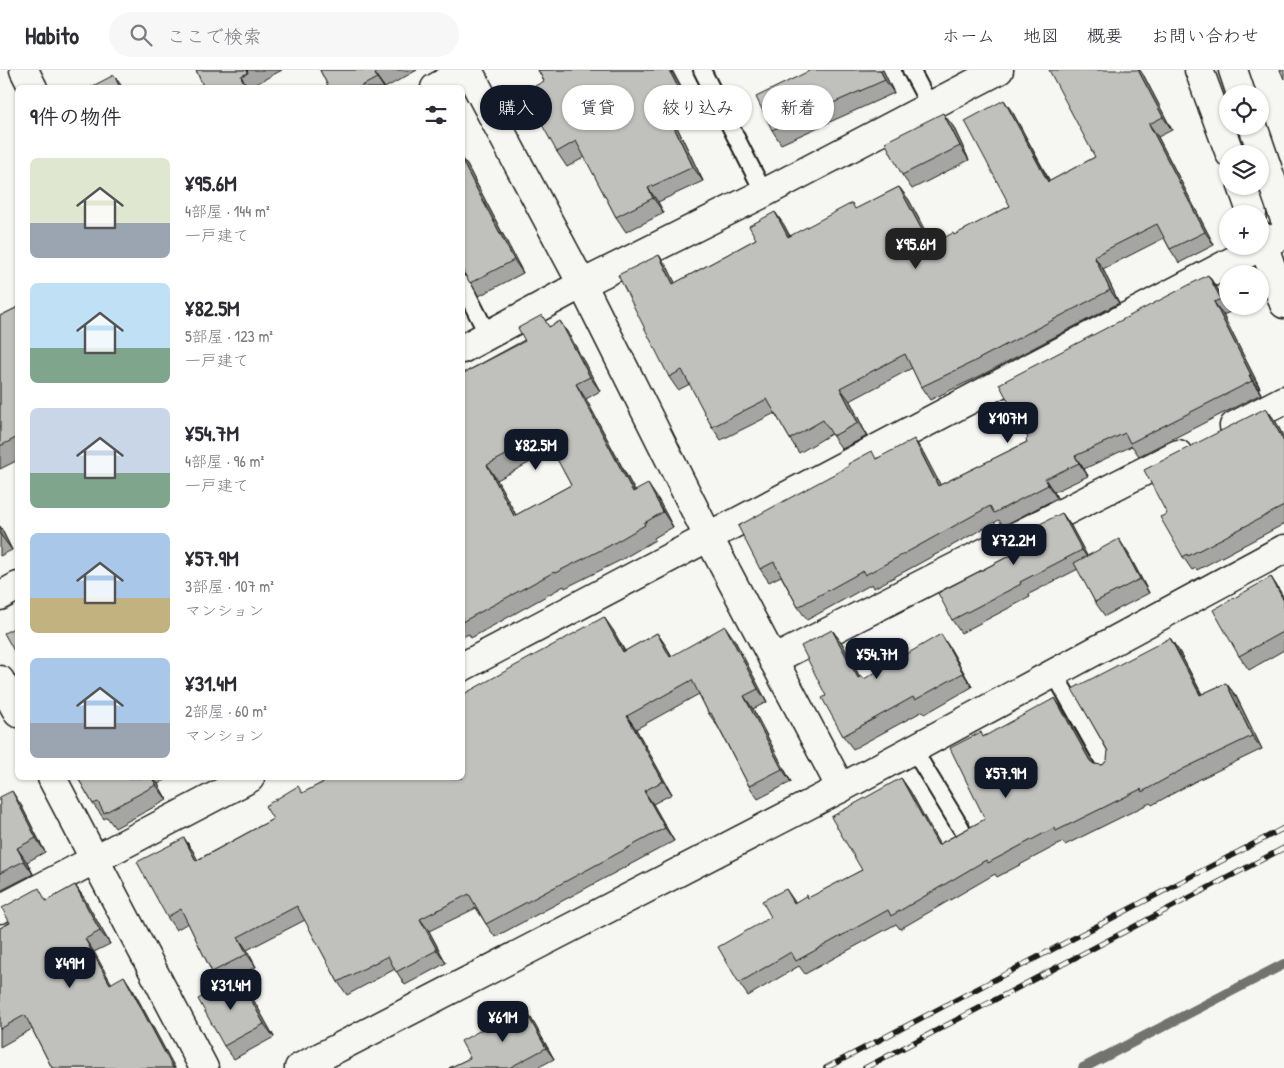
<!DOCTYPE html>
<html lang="ja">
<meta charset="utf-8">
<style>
:root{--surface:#fff;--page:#f7f7f7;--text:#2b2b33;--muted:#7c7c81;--line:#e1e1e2;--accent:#111827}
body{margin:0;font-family:"Patrick Hand","Klee One",sans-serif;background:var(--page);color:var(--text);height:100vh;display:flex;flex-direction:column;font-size:19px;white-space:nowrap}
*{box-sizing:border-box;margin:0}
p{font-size:16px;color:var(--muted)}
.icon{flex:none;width:28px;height:28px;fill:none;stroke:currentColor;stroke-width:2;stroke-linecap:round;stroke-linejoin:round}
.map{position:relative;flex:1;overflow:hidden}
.drawer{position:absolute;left:15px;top:15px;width:450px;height:695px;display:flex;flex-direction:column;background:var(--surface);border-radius:8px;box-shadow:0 1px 4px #0004}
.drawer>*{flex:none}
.guide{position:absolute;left:480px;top:15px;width:475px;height:45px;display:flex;gap:10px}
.buttons{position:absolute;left:1219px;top:15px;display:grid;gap:10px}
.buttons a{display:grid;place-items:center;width:50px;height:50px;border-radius:50%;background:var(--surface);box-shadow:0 1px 4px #0004;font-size:25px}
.price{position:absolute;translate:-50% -42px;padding:0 11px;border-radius:10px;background:var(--accent);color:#fff;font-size:16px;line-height:32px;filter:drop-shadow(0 1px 2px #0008)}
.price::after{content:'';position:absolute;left:50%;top:30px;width:15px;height:11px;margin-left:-8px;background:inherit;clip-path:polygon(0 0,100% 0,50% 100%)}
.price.current{background:#222;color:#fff}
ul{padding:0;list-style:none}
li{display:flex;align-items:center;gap:15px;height:125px;padding:0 15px}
li span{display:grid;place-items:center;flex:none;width:140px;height:100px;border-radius:8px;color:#555}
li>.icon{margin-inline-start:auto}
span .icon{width:60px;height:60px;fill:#fffc;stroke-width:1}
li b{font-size:21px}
h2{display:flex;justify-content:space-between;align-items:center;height:60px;padding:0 15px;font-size:21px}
.tag{padding:0 18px;border-radius:22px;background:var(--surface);box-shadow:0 1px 4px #0004;font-size:18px;line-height:45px}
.tag.current{background:var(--accent);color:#fff}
header{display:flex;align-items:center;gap:30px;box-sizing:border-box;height:70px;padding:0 25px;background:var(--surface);border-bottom:1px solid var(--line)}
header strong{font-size:24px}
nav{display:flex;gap:28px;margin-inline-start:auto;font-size:18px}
.search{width:350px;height:45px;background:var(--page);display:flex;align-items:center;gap:12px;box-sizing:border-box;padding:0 18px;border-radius:28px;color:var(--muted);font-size:19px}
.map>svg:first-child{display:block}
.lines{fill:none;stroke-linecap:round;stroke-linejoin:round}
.stream{stroke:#727271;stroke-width:10}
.service-casing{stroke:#1c1c1c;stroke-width:20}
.minor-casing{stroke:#1c1c1c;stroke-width:31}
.tertiary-casing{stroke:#1c1c1c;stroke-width:31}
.service{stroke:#f6f6f2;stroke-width:16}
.minor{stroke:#f6f6f2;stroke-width:28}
.tertiary{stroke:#f6f6f2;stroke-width:28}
.rail-casing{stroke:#1c1c1c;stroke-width:5.5}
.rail{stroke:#f6f6f2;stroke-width:4;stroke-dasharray:11;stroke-linecap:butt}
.wall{fill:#a5a5a3;stroke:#1c1c1c;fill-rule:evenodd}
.shaded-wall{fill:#868684;stroke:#1c1c1c}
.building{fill:#c0c0bd;stroke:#1c1c1c;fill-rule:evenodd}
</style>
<header>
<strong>Habito</strong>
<div class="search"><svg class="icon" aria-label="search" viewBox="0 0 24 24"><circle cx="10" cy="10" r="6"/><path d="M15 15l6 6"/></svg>ここで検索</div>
<nav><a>ホーム</a><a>地図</a><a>概要</a><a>お問い合わせ</a></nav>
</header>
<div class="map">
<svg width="1284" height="998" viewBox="0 0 1284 998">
<rect width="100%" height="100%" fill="#f6f6f2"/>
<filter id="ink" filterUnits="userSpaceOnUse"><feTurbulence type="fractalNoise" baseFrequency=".02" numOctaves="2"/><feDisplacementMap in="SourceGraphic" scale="10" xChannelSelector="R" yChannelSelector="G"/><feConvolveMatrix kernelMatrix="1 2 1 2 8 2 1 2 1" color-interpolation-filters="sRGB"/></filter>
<g filter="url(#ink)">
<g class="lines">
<polyline class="stream" points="1083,998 1284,894"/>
<g class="service-casing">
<g id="service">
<polyline points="702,0 764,123"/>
<polyline points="911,0 930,36"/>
<polyline points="462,214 488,265"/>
<polyline points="1054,603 1108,699"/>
<polyline points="913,679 961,758"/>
</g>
</g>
<g class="minor-casing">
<g id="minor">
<polyline points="24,0 33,18"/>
<polyline points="468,0 582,214 709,468 841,718"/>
<polyline points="435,18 467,0"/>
<polyline points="462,279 582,214 764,123 999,0"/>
<polyline points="1234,356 1284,330"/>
<polyline points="0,526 18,516"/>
<polyline points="773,590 1178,384"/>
<polyline points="462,597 1284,164"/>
<polyline points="0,610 18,643"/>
<polyline points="52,708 204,998"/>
<polyline points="0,839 250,708"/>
<polyline points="299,998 841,718 1284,479"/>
</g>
</g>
<g class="tertiary-casing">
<g id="tertiary">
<polyline points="1199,0 1230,84"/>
<polyline points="1233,0 1241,24"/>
<polyline points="1253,56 1284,147"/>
<polyline points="1242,116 1252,144"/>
<polyline points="1260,165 1284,234"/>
</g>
</g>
<use href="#service" class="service"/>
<use href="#minor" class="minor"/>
<use href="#tertiary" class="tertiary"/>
<g class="rail-casing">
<g id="rail">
<polyline points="826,998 1284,758"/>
<polyline points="865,998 1284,778"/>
</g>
</g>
<use href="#rail" class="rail"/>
</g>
<g class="wall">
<polygon points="196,0 282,0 256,14 257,16 255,18 204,18"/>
<polygon points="320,0 417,0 385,18 329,18"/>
<polygon points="538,0 672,0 694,41 674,51 703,111 658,132 664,143 626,162 616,147 585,87 567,97 557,82 544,11"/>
<polygon points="883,0 894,23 781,74 772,60 809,1"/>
<polygon points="1144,6 1172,60 1158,67 1214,175 1179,193 1170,179 1164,168 1103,199 1119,233 980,306 930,330 921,317 912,298 850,331 867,366 842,379 831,364 799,383 790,369 775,343 721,370 712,357 690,314 678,320 669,307 668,198 675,213 756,169 775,142 784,155 790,166 856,139 899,117 909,130 932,174 955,165 1010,136 1013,43 1050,111 1095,87"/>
<polygon points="953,56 969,90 912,119 902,105"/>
<polygon points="462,89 467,95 523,203 479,226 466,205 462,204"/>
<polygon points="1208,205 1217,218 1230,242 1223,245 1260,318 1258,318 1261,324 1139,386 1132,376 1084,399 1088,406 1054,422 1057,428 1003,456 999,450 911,498 874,518 872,514 807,550 798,537 781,506 769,512 760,499 877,388 923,382 940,415 1027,372 1028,368"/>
<polygon points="18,237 18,390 0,399 0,246"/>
<path d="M550 256 570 266 600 321 586 329 635 421 658 429 673 457 654 468 655 470 619 491 565 518 564 516 471 568 469 564 462 567V304ZM553 380 571 415 516 445 497 410Z"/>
<polygon points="1266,338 1276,352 1284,368 1284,454 1197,500 1196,498 1192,500 1183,487 1167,444"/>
<polygon points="1062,443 1071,456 1087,486 1128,483 1149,523 1105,546 1095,532 1078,499 1029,524 1030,527 961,563 952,550 1015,483"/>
<polygon points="0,456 12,480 0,486"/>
<polygon points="1271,507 1284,528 1284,580 1249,600 1239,586"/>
<polygon points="613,560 625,581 657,563 666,576 672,586 734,569 767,632 753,639 791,712 758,729 749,716 718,657 709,644 699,624 636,659 672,724 653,734 674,771 495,867 486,854 476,838 429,861 446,893 405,915 395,899 347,925 338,912 305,850 247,880 256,897 221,915 212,902 188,853 176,860 167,847 184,768 193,781 197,790 273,749 303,723"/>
<polygon points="832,560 842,573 860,607 864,609 950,578 972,617 925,644 923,641 853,679 843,666 826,626"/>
<polygon points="1170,568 1179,581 1202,624 1226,613 1236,626 1262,679 1194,712 1152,735 1150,733 1065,775 1063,772 997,807 995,804 900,859 896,854 805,904 799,896 748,926 739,913 786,819 795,832 809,828 862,800 901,708 910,721 939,774 985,749 984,666 1064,641 1094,694 1103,695 1107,690"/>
<polygon points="78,708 169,708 158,714 167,730 115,758 107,747 104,749 93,734"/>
<polygon points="0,727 21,735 45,782 27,792 33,804 0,821"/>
<polygon points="75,815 84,828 110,874 94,882 111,913 133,920 175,998 52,998 32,959 0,977 0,858"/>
<polygon points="239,907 248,920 274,967 234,989 224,976"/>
<polygon points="531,948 554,989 537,998 449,998 470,988"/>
</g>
<g class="shaded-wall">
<polygon points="669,0 671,0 694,41 683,27"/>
<polygon points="880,0 883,0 894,23 885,10"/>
<polygon points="1138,0 1140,0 1144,6 1172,60 1163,47"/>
<polygon points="375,4 385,18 384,18 377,8"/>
<polygon points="114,5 123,18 120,18"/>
<polygon points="241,6 248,18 246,18"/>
<polygon points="1004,30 1013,43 1057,126 1048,112"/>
<polygon points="664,37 674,51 703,111 693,97"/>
<polygon points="943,43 953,56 969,90 960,76"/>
<polygon points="1149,54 1158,67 1214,175 1205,162"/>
<polygon points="462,89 467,95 523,203 514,190 462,91"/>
<polygon points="899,117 909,130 939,188 930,175"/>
<polygon points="648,118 658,132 664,143 653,128"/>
<polygon points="775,142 784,155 797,180 788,167"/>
<polygon points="659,185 668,198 682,227 673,214"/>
<polygon points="1094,186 1103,199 1119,233 1110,220"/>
<polygon points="1208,205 1217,218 1230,242 1221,229"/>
<polygon points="1214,232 1223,245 1260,318 1251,305"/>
<polygon points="560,251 570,266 600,321 590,307"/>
<polygon points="1249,305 1258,318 1261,324 1252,311"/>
<polygon points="576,314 586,329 643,437 633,422"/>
<polygon points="840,318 850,331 867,366 858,353"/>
<polygon points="1266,338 1276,352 1284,368 1284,372"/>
<polygon points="914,369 923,382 948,429 938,416"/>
<polygon points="1075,386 1084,399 1088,406 1079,393"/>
<polygon points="487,395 497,410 524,460 514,446"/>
<polygon points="1045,409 1054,422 1057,428 1048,415"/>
<polygon points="648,414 658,429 673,457 663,442"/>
<polygon points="1062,443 1071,456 1091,493 1082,480"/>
<polygon points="0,456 12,480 0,464"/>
<polygon points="1119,469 1128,483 1149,523 1140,509"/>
<polygon points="1271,507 1280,521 1284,528 1284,531"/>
<polygon points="604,547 613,560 632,595 623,582"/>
<polygon points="725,556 734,569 767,632 758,619"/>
<polygon points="832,560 842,573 867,622 858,608"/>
<polygon points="657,563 666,576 679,600 670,587"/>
<polygon points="941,564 950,578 972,617 963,603"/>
<polygon points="1170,568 1179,581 1209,639 1200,625"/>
<polygon points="1226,613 1236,626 1262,679 1252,666"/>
<polygon points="744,626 753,639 791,712 782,699"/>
<polygon points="1055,628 1064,641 1100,704 1090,691"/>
<polygon points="627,646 636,659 672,724 663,711"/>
<polygon points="152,708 153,708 158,714 167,730 156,715"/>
<polygon points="901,708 910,721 947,788 938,775"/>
<polygon points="12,721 21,735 45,782 36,768"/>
<polygon points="644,721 653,734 674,771 665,758"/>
<polygon points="184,768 193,781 205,804 196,791"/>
<polygon points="17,778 27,792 33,804 24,791"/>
<polygon points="75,815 84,828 110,874 100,861"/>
<polygon points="420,849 429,861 446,893 437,880"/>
<polygon points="238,867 247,880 256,897 247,884"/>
<polygon points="85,869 94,882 119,927 110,914"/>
<polygon points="124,906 133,920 175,998 173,998"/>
<polygon points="239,907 248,920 274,967 264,954"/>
<polygon points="523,937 531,948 554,989 546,978"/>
</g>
<g class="building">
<polygon points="196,0 248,0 247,0 248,3 241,6 246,18 204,18"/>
<polygon points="320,0 382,0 375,4 377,8 358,18 329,18"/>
<polygon points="538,0 669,0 683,27 664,37 693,97 648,118 653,128 616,147 576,71 557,82 524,22 544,11"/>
<polygon points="809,0 880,0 885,10 772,60 756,27 809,1"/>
<polygon points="1049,0 1138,0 1163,47 1149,54 1205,162 1170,179 1157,154 1094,186 1110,220 971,293 921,317 905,284 840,318 858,353 833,366 823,350 790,369 767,329 712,357 682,300 669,307 618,205 659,185 673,214 756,169 749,156 775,142 788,167 852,133 855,139 899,117 930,175 953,163 954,165 1010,136 965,51 1004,30 1048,112 1095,87"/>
<polygon points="1280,0 1284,0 1284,9"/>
<polygon points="114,5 120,18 89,18"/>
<polygon points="943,43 960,76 902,105 885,72"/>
<polygon points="462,91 514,190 470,213 462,200"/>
<polygon points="1208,205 1221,229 1214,232 1251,305 1249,305 1252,311 1130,373 1125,363 1075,386 1079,393 1045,409 1048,415 994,443 990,436 902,485 865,505 863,501 798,537 774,492 760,499 738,456 849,396 848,394 872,381 876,389 914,369 938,416 1027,372 1026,369 1028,368 999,314"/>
<polygon points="18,237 18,367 0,376 0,246"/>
<path d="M542 245 549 257 560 251 590 307 576 314 633 422 648 414 663 442 644 453 645 455 609 476 555 503 554 502 462 552V304L525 271 518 258ZM544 365 571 415 514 446 487 395Z"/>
<polygon points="1266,338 1284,372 1284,436 1188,486 1187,484 1183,487 1160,447 1167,444 1144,400"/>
<polygon points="1062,443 1082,480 1020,512 1021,514 952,550 938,523 1015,483 1008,470"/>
<polygon points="1119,469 1140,509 1095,532 1074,493"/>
<polygon points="1271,507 1284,531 1284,561 1239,586 1213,540"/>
<polygon points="604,547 623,582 657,563 670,587 725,556 758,619 744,626 782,699 749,716 711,643 709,644 692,610 627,646 663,711 644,721 665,758 486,854 469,824 420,849 437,880 396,902 388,886 338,912 297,836 238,867 247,884 212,902 181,839 167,847 137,792 184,768 196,791 273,749 265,736 298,716 302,723 332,708 462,708 462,625"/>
<polygon points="18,556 18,588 4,563"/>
<polygon points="832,560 858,608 862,606 864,609 941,564 963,603 915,630 913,627 843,666 822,628 826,626 801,576"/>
<polygon points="1170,568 1200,625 1226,613 1252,666 1185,698 1142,722 1141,719 1056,761 1054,758 988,793 986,790 891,846 888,840 796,891 791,882 739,913 718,877 771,847 762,831 786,819 794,833 807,825 808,828 862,800 831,747 901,708 938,775 985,749 950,678 981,662 983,667 1055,628 1090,691 1094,694 1103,695 1107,690 1108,681 1072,619"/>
<polygon points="78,708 152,708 156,715 104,743 98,732 93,734"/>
<polygon points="12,721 36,768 17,778 24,791 0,803 0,727"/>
<polygon points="75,815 100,861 85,869 110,914 124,906 173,998 52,998 25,945 0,959 0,858 10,853 2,838 39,818 46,831"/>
<polygon points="239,907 264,954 224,976 198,929"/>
<polygon points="523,937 546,978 509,998 449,998 470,988 461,971"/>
</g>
</g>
</svg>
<div class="buttons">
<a><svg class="icon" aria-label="locate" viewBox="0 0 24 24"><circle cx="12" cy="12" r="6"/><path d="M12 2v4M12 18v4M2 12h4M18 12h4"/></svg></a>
<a><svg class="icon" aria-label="layers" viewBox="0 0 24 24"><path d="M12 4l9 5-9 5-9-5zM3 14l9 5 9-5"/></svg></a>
<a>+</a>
<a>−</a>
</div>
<b class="price current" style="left:916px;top:200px">¥95.6M</b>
<b class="price" style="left:1008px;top:374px">¥107M</b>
<b class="price" style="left:536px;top:401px">¥82.5M</b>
<b class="price" style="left:1014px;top:496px">¥72.2M</b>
<b class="price" style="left:877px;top:610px">¥54.7M</b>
<b class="price" style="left:1006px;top:729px">¥57.9M</b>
<b class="price" style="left:70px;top:919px">¥49M</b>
<b class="price" style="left:231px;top:941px">¥31.4M</b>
<b class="price" style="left:503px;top:973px">¥61M</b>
<div class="guide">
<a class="tag current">購入</a>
<a class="tag">賃貸</a>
<a class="tag">絞り込み</a>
<a class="tag">新着</a>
</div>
<section class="drawer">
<h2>9件の物件<svg class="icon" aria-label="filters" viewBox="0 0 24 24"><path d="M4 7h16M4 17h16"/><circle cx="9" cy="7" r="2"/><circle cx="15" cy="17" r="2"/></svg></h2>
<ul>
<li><span style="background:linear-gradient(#dfe7d0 65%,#9aa5b1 0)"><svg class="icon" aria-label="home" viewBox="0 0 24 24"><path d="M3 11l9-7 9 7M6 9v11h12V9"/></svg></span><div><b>¥95.6M</b><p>4部屋 · 144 m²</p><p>一戸建て</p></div></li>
<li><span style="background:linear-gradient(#bfe0f5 65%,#7fa58c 0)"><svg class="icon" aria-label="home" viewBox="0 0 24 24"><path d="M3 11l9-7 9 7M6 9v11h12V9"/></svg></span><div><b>¥82.5M</b><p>5部屋 · 123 m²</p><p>一戸建て</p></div></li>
<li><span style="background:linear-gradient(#c9d6e8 65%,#7fa58c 0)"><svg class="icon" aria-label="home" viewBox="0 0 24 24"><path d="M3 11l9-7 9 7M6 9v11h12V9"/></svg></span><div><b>¥54.7M</b><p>4部屋 · 96 m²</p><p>一戸建て</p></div></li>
<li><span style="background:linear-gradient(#a9c7e8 65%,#c2b280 0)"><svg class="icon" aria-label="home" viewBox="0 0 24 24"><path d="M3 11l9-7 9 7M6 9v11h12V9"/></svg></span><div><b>¥57.9M</b><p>3部屋 · 107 m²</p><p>マンション</p></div></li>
<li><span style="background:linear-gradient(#a9c7e8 65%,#9aa5b1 0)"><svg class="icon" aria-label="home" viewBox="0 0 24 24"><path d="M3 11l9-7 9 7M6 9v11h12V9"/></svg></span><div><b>¥31.4M</b><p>2部屋 · 60 m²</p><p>マンション</p></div></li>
</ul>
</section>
</div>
